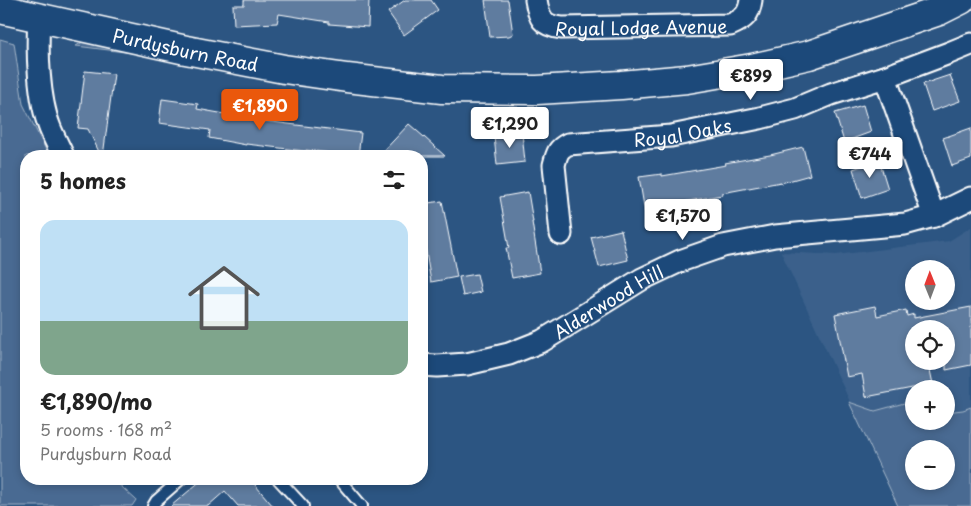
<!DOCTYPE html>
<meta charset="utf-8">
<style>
:root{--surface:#fff;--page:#f2f2f2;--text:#222;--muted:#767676;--line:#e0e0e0;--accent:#ea580c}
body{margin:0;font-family:"Playpen Sans",sans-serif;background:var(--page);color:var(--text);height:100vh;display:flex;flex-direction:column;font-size:19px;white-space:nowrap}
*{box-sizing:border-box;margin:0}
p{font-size:16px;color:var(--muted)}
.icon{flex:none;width:28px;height:28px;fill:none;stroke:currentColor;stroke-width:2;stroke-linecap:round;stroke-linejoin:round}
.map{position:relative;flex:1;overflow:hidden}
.details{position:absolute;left:20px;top:150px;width:408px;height:335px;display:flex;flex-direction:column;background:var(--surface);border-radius:20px;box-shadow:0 2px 8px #0003}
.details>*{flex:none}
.needle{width:32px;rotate:359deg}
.buttons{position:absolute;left:905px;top:260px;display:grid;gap:10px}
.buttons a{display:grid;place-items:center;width:50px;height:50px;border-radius:50%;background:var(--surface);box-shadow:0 2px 8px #0003;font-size:25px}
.price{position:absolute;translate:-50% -42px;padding:0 11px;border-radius:5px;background:#fff;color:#222;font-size:16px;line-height:32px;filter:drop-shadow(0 1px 2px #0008)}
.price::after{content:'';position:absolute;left:50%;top:30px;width:15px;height:11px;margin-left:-8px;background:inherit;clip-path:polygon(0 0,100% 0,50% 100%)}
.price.active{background:var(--accent);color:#fff}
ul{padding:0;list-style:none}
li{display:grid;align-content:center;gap:10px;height:265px;padding:0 20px}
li+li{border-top:1px solid var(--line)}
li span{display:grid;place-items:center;height:155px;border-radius:15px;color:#555}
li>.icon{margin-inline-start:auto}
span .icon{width:90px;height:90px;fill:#fffc;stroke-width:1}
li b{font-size:21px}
h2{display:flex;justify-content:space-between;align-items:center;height:60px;padding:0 20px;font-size:21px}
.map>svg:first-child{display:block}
.built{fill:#3b618b;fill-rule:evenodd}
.green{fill:#486b92;stroke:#a4b5c8;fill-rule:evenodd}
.building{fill:#5e7c9f;stroke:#fff}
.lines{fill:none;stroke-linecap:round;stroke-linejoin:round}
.lane-casing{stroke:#fff;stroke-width:14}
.street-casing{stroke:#fff;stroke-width:25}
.secondary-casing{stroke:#fff;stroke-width:31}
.lane{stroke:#1f4a7a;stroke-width:10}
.street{stroke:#1f4a7a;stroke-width:21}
.secondary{stroke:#1f4a7a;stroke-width:28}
.labels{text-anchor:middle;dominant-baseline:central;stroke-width:4.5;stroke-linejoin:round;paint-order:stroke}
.street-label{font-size:18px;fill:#fff;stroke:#1f4a7a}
</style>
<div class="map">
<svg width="971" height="506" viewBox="0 0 971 506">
<rect width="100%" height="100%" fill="#2c5582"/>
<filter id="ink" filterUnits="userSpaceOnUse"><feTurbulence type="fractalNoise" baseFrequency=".02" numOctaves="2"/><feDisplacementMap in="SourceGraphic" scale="10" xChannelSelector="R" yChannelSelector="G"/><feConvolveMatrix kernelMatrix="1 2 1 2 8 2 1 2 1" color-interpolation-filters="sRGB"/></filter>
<g filter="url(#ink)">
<path class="built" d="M971 227V506H898L781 252 836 255 949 241ZM914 269H946V301H914ZM914 329H946V361H914ZM914 389H946V421H914ZM914 449H946V481H914Z"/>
<g class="green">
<polygon points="0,39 14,43 23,104 49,156 26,156 26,479 113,479 136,500 132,506 0,506"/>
<polygon points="86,40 157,56 76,46"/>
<path d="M849 402 875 411 908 402 914 404V421H946V412L963 410 971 407V506H898ZM914 449H946V481H914Z"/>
</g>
<g class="building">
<polygon points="244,0 369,0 368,27 329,24 329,22 279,14 277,23 234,25 233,5 244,5"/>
<polygon points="405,0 431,0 438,10 404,35 388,12"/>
<polygon points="485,0 508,0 513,34 509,36 490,37"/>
<polygon points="85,71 114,74 103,156 101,156 88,129 78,128"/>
<polygon points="950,75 960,101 932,111 923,84"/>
<polygon points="162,99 198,104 197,109 264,121 361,133 358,156 306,150 305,151 246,144 246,145 209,138 210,130 159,123"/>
<polygon points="863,105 871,132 844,142 835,113"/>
<polygon points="409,124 424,137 445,156 379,156"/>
<polygon points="971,128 971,159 952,166 943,138"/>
<polygon points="522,133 525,162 497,165 494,136"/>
<polygon points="803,147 810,175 781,183 781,182 722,193 722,195 666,205 667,208 645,212 639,177 662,174 662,176 726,165 725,163 770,155"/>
<polygon points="879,160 888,189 862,198 853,169"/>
<polygon points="528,192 533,222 532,222 540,273 512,278 506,248 509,248 500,197"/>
<polygon points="442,201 457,277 431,282 421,222 421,204"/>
<polygon points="621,230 628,260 599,267 591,237"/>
<polygon points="477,274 481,292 463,296 459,277"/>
<polygon points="875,306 877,316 906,310 907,316 914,314 914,318 971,307 971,365 946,370 946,329 914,329 914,361 928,361 933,384 866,397 862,374 847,377 835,314"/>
<polygon points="203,479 250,479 273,506 238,506 225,491 208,506 171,506"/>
</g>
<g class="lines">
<g class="lane-casing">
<g id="lane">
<polyline points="278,479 303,506"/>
<polyline points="339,479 362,506"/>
<polyline points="153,506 156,501 181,479"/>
</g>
</g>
<g class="street-casing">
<g id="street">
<path id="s1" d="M536 0C539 18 542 26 562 28L730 25C744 19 749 15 751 0"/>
<path d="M39 18C37 50 38 98 50 128 54 138 59 147 63 156"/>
<polyline points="885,77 949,53 971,44"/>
<path id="s2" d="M561 234 554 165C557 153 558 149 568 144L671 136 760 118 795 109 831 94 885 77 934 216"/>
<path id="s3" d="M421 365 437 366 467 364 509 354 542 341 642 279 680 261 723 246 775 236 905 224 934 216 971 198"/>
</g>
</g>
<g class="secondary-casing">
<g id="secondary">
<path id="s4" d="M0 9 186 50 284 69 347 78 442 89 537 90 621 85 687 79 752 68 809 55 939 11 961 0"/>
</g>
</g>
<use href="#lane" class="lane"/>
<use href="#street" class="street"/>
<use href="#secondary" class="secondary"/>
</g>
</g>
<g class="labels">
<g class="street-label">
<text stroke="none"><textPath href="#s1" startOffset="122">Royal Lodge Avenue</textPath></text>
<text stroke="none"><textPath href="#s4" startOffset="190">Purdysburn Road</textPath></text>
<text stroke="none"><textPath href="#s2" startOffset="211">Royal Oaks</textPath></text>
<text stroke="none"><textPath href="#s3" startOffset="202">Alderwood Hill</textPath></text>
</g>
</g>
</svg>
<div class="buttons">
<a><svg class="needle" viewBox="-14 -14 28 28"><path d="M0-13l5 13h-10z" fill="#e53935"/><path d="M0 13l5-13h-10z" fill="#767676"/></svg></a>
<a><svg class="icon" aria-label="locate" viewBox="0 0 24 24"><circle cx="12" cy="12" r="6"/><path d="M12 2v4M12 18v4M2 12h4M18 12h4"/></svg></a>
<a>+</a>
<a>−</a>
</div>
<b class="price" style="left:751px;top:101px">€899</b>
<b class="price active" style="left:260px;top:131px">€1,890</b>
<b class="price" style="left:510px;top:149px">€1,290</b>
<b class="price" style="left:870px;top:179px">€744</b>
<b class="price" style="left:683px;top:241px">€1,570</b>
<section class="details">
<h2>5 homes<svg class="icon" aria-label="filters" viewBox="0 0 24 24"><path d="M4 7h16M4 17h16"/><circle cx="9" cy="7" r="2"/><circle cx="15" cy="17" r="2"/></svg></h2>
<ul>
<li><span style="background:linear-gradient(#bfe0f5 65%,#7fa58c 0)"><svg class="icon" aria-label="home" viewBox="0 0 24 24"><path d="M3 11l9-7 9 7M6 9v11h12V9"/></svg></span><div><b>€1,890/mo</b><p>5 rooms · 168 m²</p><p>Purdysburn Road</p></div></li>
</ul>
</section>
</div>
